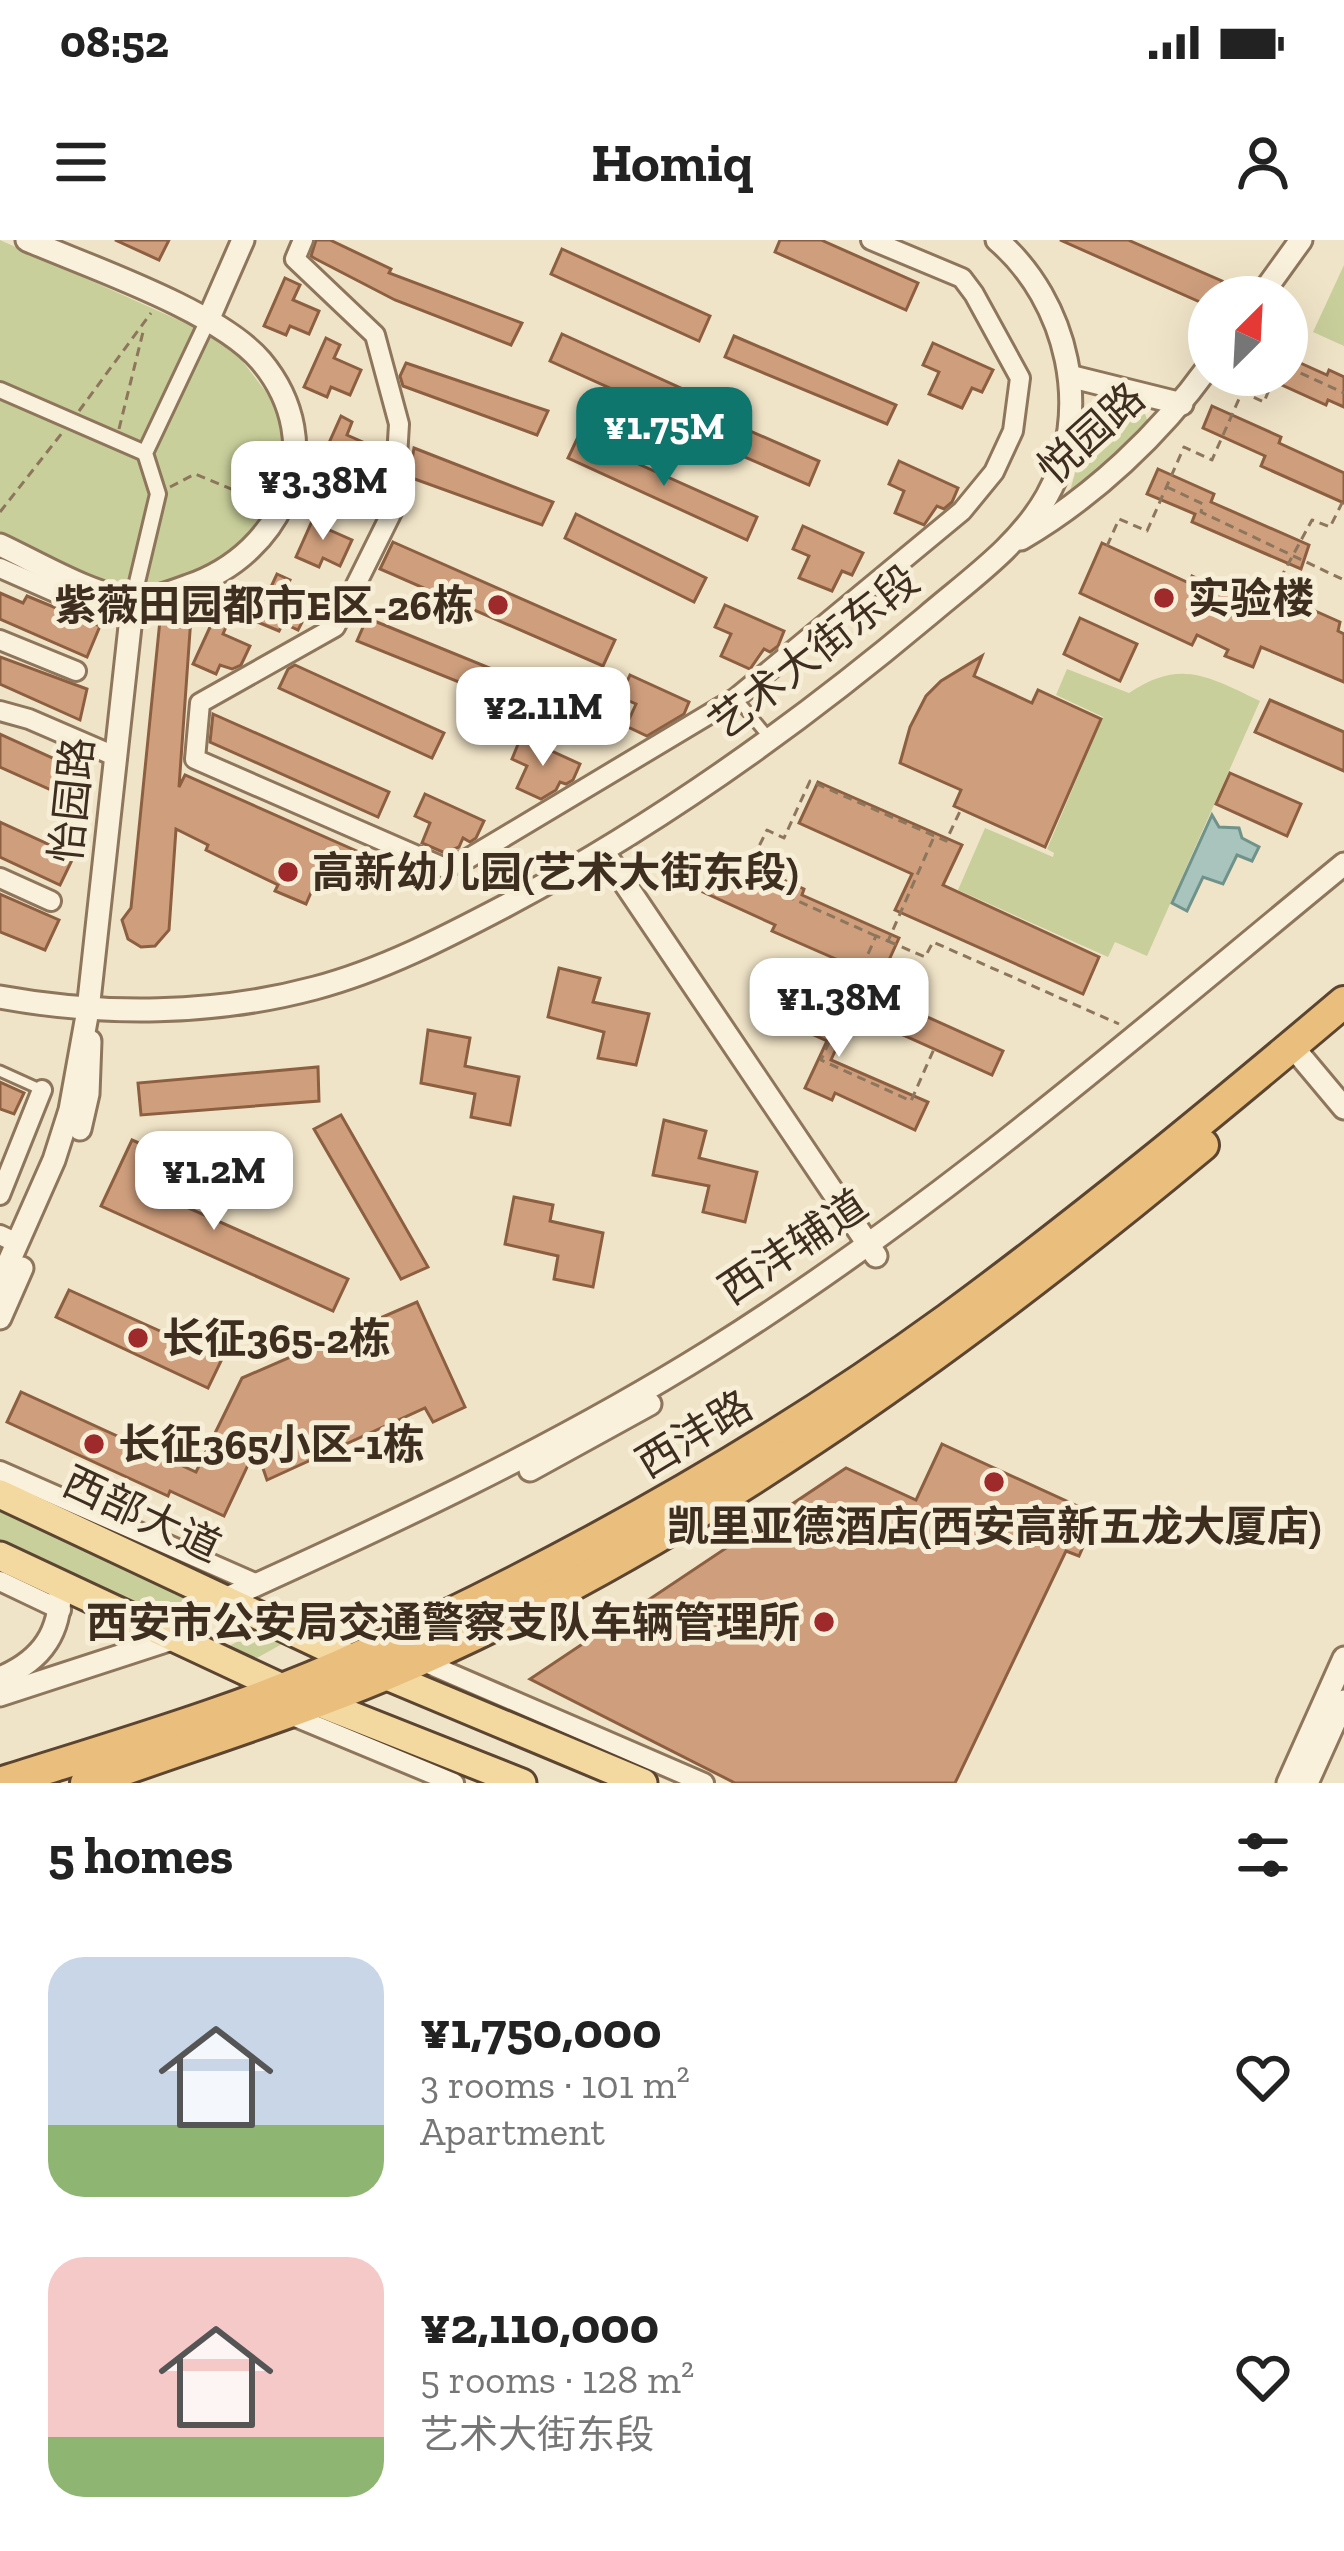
<!DOCTYPE html>
<meta charset="utf-8">
<style>
:root{--surface:#fff;--page:#f6f6f6;--text:#222;--muted:#767676;--accent:#0f766e}
body{margin:0;font-family:"Zilla Slab","Noto Sans SC",serif;background:var(--page);color:var(--text);height:100vh;display:flex;flex-direction:column;font-size:45px;white-space:nowrap}
*{box-sizing:border-box;margin:0}
p{font-size:39px;color:var(--muted)}
.icon{flex:none;width:66px;height:66px;fill:none;stroke:currentColor;stroke-width:2;stroke-linecap:round;stroke-linejoin:round}
.map{position:relative;height:1543px;overflow:hidden}
.sheet{display:flex;flex-direction:column;background:var(--surface);flex:1}
.sheet>*{flex:none}
.needle{width:78px;rotate:24deg}
.buttons{position:absolute;left:1188px;top:36px;display:grid;gap:24px}
.buttons a{display:grid;place-items:center;width:120px;height:120px;border-radius:50%;background:var(--surface);box-shadow:0 12px 48px #0002;font-size:60px}
.price{position:absolute;translate:-50% -102px;padding:0 27px;border-radius:24px;background:#fff;color:#222;font-size:39px;line-height:78px;filter:drop-shadow(0 3px 6px #0008)}
.price::after{content:'';position:absolute;left:50%;top:72px;width:36px;height:27px;margin-left:-18px;background:inherit;clip-path:polygon(0 0,100% 0,50% 100%)}
.price.active{background:var(--accent);color:#fff}
ul{padding:0;list-style:none}
li{display:flex;align-items:center;gap:36px;height:300px;padding:0 48px}
li span{display:grid;place-items:center;flex:none;width:336px;height:240px;border-radius:36px;color:#555}
li>.icon{margin-inline-start:auto}
span .icon{width:144px;height:144px;fill:#fffc;stroke-width:1}
li b{font-size:51px}
h2{display:flex;justify-content:space-between;align-items:center;height:144px;padding:0 48px;font-size:51px}
.status{display:flex;justify-content:space-between;align-items:center;height:84px;padding:0 60px;background:var(--surface);direction:ltr}
.status svg{height:33px;fill:currentColor}
header{display:flex;justify-content:space-between;align-items:center;height:156px;padding:0 48px;background:var(--surface);font-size:54px;font-weight:800}
.map>svg:first-child{display:block}
.green{fill:#c9cf9b}
.water{fill:#a9c4bc;stroke:#6f938a;stroke-width:3}
.building{fill:#cf9f7d;stroke:#8d5f41;stroke-width:3}
.lines{fill:none;stroke-linecap:round;stroke-linejoin:round}
.service-casing{stroke:#8d765c;stroke-width:15}
.pedestrian-casing{stroke:#8d765c;stroke-width:20}
.minor-casing{stroke:#8d765c;stroke-width:24}
.tertiary-casing{stroke:#8d765c;stroke-width:27}
.primary-casing{stroke:#5b4430;stroke-width:33}
.trunk-casing{stroke:#5b4430;stroke-width:36}
.path{stroke:#8d765c;stroke-width:3;stroke-dasharray:9 6;stroke-linecap:butt}
.service{stroke:#faf1dc;stroke-width:9}
.pedestrian{stroke:#faf1dc;stroke-width:14}
.minor{stroke:#faf1dc;stroke-width:18}
.tertiary{stroke:#faf1dc;stroke-width:21}
.primary{stroke:#f3d9a0;stroke-width:27}
.trunk{stroke:#eabe7c;stroke-width:30}
.poi-dot{fill:#9e2a2b;stroke:#f7eed8;stroke-width:4.5}
.labels{text-anchor:middle;dominant-baseline:central;stroke-width:10;stroke-linejoin:round;paint-order:stroke}
.street-label{font-size:42px;fill:#3d2e20;stroke:#f7eed8}
.poi-label{font-size:42px;font-weight:bold;fill:#3d2e20;stroke:#f7eed8;text-anchor:start}
</style>
<div class="status"><b>08:52</b><svg viewBox="0 0 49 12"><path d="M0 12V9h3v3zM5 12V6h3v6zM10 12V3h3v9zM15 12V0h3v12zM26 1h20v11H26zM47 4h2v5h-2z"/></svg></div>
<header><svg class="icon" aria-label="menu" viewBox="0 0 24 24"><path d="M4 6h16M4 12h16M4 18h16"/></svg>Homiq<svg class="icon" aria-label="person" viewBox="0 0 24 24"><circle cx="12" cy="8" r="4"/><path d="M4 21q1-7 8-7t8 7"/></svg></header>
<div class="map">
<svg width="1344" height="1543" viewBox="0 0 1344 1543">
<rect width="100%" height="100%" fill="#f0e4c8"/>
<g class="green">
<polygon points="0,0 212,95 234,110 273,161 282,184 286,212 275,261 245,307 175,342 145,347 113,343 0,297"/>
<polygon points="1344,25 1344,106 1313,92"/>
<polygon points="1102,158 1119,159 1144,171 1148,182 1069,255 1082,207 1084,171"/>
<path d="M1067 429 1129 453C1181 418 1209 437 1260 461L1147 716 1115 702 1108 717 958 650 985 588 1053 617 1054 613 1047 609 1103 477 1056 455Z"/>
<polygon points="0,1268 210,1366 210,1375 182,1389 0,1303"/>
<polygon points="260,1390 284,1403 255,1419 229,1406"/>
</g>
<polygon class="water" points="1212,575 1219,587 1239,588 1242,598 1259,607 1252,621 1237,615 1223,644 1203,637 1187,671 1172,663"/>
<g class="building">
<polygon points="115,0 169,0 159,20"/>
<polygon points="316,0 330,0 391,29 389,33 522,83 511,105 395,60 314,18 311,16"/>
<polygon points="780,0 821,0 918,43 906,70 775,12"/>
<polygon points="1060,0 1128,0 1222,41 1215,57 1209,57 1209,66"/>
<polygon points="562,9 710,76 699,101 551,34"/>
<polygon points="285,38 300,45 293,60 319,71 309,94 290,86 286,95 264,86"/>
<polygon points="562,94 696,155 683,181 550,121"/>
<polygon points="734,96 896,165 887,184 725,117"/>
<polygon points="326,98 340,105 334,118 361,130 350,155 331,147 327,157 304,147"/>
<polygon points="933,103 993,130 982,152 972,148 962,168 929,154 939,132 923,125"/>
<polygon points="1287,117 1327,135 1329,130 1344,137 1344,167 1328,160 1326,165 1260,135 1287,135"/>
<polygon points="406,123 548,171 537,195 403,146 400,136"/>
<polygon points="1212,166 1281,197 1279,203 1344,233 1344,263 1261,226 1265,216 1203,188"/>
<polygon points="711,174 819,221 809,245 699,197"/>
<polygon points="341,176 352,182 347,195 374,207 362,233 345,226 341,233 320,223"/>
<polygon points="578,197 757,277 747,300 568,218"/>
<polygon points="414,208 553,262 542,285 409,237"/>
<polygon points="899,221 958,248 952,262 944,269 937,266 924,285 895,273 904,251 889,244"/>
<polygon points="1158,229 1214,254 1211,262 1309,305 1301,329 1192,282 1195,274 1147,254"/>
<polygon points="317,270 330,276 325,288 352,300 340,326 323,318 319,327 296,317"/>
<polygon points="576,274 706,338 694,362 565,298"/>
<polygon points="803,286 863,313 852,335 842,331 832,351 799,338 809,316 793,309"/>
<polygon points="393,302 615,400 603,426 380,329"/>
<polygon points="1102,303 1189,343 1192,336 1259,367 1266,349 1340,382 1338,391 1344,394 1344,442 1261,407 1253,427 1225,416 1228,410 1197,395 1192,405 1080,353"/>
<polygon points="277,334 290,340 284,353 311,365 298,390 283,383 279,391 255,381"/>
<polygon points="0,353 23,363 27,356 100,386 87,417 0,379"/>
<polygon points="725,365 784,391 778,406 770,412 764,409 750,429 721,416 731,394 715,387"/>
<polygon points="216,374 229,380 223,394 250,406 241,425 232,429 220,425 216,434 193,424"/>
<polygon points="191,377 179,547 185,535 395,628 384,650 353,637 350,643 320,632 306,664 275,651 278,645 206,610 208,605 176,589 169,690 155,706 141,707 128,699 122,680 131,668 160,380"/>
<polygon points="367,378 526,443 516,465 357,401"/>
<polygon points="1080,378 1137,404 1120,441 1064,414"/>
<polygon points="982,416 974,436 1032,463 1038,450 1101,479 1045,607 954,566 961,550 900,523 910,487 926,456 941,441"/>
<polygon points="0,417 87,449 80,480 0,444"/>
<polygon points="295,425 444,493 432,518 279,448 288,429"/>
<polygon points="630,435 689,462 684,474 647,496 626,486 636,464 620,457"/>
<polygon points="1270,460 1344,492 1344,531 1255,492"/>
<polygon points="213,474 389,552 378,577 210,502"/>
<polygon points="0,494 81,531 69,558 0,527"/>
<polygon points="521,497 580,524 573,540 566,544 560,542 556,550 541,559 517,548 527,526 512,519"/>
<polygon points="1230,533 1301,564 1287,596 1216,564"/>
<polygon points="818,542 962,605 943,645 1099,717 1083,754 895,670 912,634 799,583"/>
<polygon points="425,554 484,581 476,598 470,602 463,598 459,607 445,613 422,603 430,583 415,576"/>
<polygon points="0,582 74,616 60,645 0,617"/>
<polygon points="721,612 804,649 802,655 899,698 874,753 1003,811 992,835 852,772 870,734 772,691 775,685 703,652"/>
<polygon points="0,654 59,680 45,710 0,692"/>
<polygon points="559,728 600,738 593,762 649,774 636,825 598,818 604,792 548,777"/>
<polygon points="770,745 849,780 831,820 928,862 915,890 835,853 832,860 805,848 827,801 780,780 778,786 756,776"/>
<polygon points="428,790 470,798 465,826 519,837 510,885 471,877 475,854 421,843"/>
<polygon points="318,827 319,861 141,875 138,843"/>
<polygon points="0,842 24,853 14,874 0,869"/>
<polygon points="341,875 428,1027 401,1039 314,889"/>
<polygon points="664,880 706,891 699,918 757,932 745,982 703,972 709,946 653,935"/>
<polygon points="132,900 162,913 146,949 348,1039 333,1071 101,966"/>
<polygon points="514,957 553,965 550,981 603,993 593,1047 554,1039 558,1016 505,1004"/>
<polygon points="69,1050 222,1119 208,1148 56,1077"/>
<polygon points="417,1062 465,1167 433,1182 425,1168 267,1240 256,1208 224,1276 170,1251 168,1256 7,1182 21,1152 196,1232 242,1138"/>
<polygon points="942,1204 1097,1275 1079,1316 1066,1311 955,1543 735,1543 530,1439 846,1228 916,1260"/>
</g>
<g class="lines">
<g class="service-casing">
<g id="service">
<polyline points="736,458 771,500"/>
<polyline points="0,831 42,850"/>
</g>
</g>
<g class="pedestrian-casing">
<g id="pedestrian">
<polyline points="0,150 145,213"/>
<polyline points="133,359 158,254 145,213 208,80"/>
</g>
</g>
<g class="minor-casing">
<g id="minor">
<polyline points="303,0 295,19 375,95 399,184 394,268 335,387 200,463 195,519 445,628 469,618 736,458 962,271 994,232 1013,191 1020,138 974,54 962,38 871,0"/>
<polyline points="0,328 98,371"/>
<polyline points="0,400 76,431"/>
<polyline points="0,471 29,479 117,517"/>
<polyline points="0,638 51,661"/>
<polyline points="0,955 42,850"/>
<polyline points="0,995 17,1003"/>
<polyline points="0,1231 257,1344"/>
<polyline points="0,1341 61,1370"/>
<polyline points="417,1419 704,1543"/>
<polyline points="288,1474 454,1543"/>
</g>
</g>
<g class="tertiary-casing">
<g id="tertiary">
<polyline points="1260,57 1301,0"/>
<polyline points="208,80 243,0"/>
<polyline points="1073,137 1182,164"/>
<path d="M1021 299C1093 257 1160 194 1209 126"/>
<path d="M0 305C35 321 98 359 135 359 153 359 172 352 188 346 285 313 331 205 261 121 219 71 90 27 27 0"/>
<polyline points="603,611 876,1016"/>
<path d="M0 757C103 776 214 775 315 748 383 730 446 697 507 665 657 585 796 486 926 377 969 340 1019 306 1047 256 1094 173 1068 61 997 0"/>
<polyline points="1292,806 1344,868"/>
<polyline points="80,889 88,854 90,801"/>
<polyline points="0,1042 54,920 70,870 88,770 133,359"/>
<polyline points="0,1078 22,1028"/>
<polyline points="530,1230 650,1164"/>
<path d="M225 1359C391 1284 556 1207 710 1111 937 969 1138 793 1344 624"/>
<path d="M0 1438C43 1420 62 1391 60 1344"/>
<polyline points="0,1455 175,1398"/>
<polyline points="1288,1543 1344,1418"/>
<polyline points="1307,1543 1344,1461"/>
</g>
</g>
<g class="primary-casing">
<g id="primary">
<polyline points="0,1254 385,1435 643,1543"/>
<polyline points="0,1316 282,1448 522,1543"/>
</g>
</g>
<g class="trunk-casing">
<g id="trunk">
<path d="M0 1543C120 1505 245 1469 359 1417 565 1323 765 1212 948 1079 1084 979 1215 871 1344 762"/>
<path d="M86 1543C185 1507 287 1476 385 1435 679 1311 959 1108 1203 905"/>
</g>
</g>
<g class="path">
<polyline points="1287,127 1344,153"/>
<polyline points="79,171 151,73"/>
<polyline points="119,189 144,88"/>
<polyline points="170,247 195,234 260,261"/>
<polyline points="1167,247 1203,264 1201,272 1344,340"/>
<polyline points="0,272 62,193"/>
<polyline points="1107,306 1119,279 1147,291 1184,207 1212,220 1242,152 1264,162 1275,135"/>
<polyline points="1273,352 1312,280 1330,287 1344,259"/>
<polyline points="933,599 888,701 876,696 821,820 911,861 934,809"/>
<polyline points="876,696 744,637 767,590 784,598 810,541 946,601 961,569"/>
<polyline points="888,701 925,717 933,702 1119,784"/>
</g>
<use href="#service" class="service"/>
<use href="#pedestrian" class="pedestrian"/>
<use href="#minor" class="minor"/>
<use href="#tertiary" class="tertiary"/>
<use href="#primary" class="primary"/>
<use href="#trunk" class="trunk"/>
</g>
<g class="poi-dot">
<circle cx="1164" cy="358" r="12"/>
<circle cx="498" cy="365" r="12"/>
<circle cx="288" cy="632" r="12"/>
<circle cx="138" cy="1098" r="12"/>
<circle cx="94" cy="1204" r="12"/>
<circle cx="994" cy="1242" r="12"/>
<circle cx="824" cy="1382" r="12"/>
</g>
<g class="labels">
<g class="street-label">
<text transform="translate(1091 193) rotate(-42)">悦园路</text>
<text transform="translate(814 412) rotate(-38)">艺术大街东段</text>
<text transform="translate(72 560) rotate(-84)">怡园路</text>
<text transform="translate(793 1007) rotate(-34)">西沣辅道</text>
<text transform="translate(694 1194) rotate(-31)">西沣路</text>
<text transform="translate(142 1274) rotate(25)">西部大道</text>
</g>
<g class="poi-label">
<text x="1188" y="358">实验楼</text>
<text x="474" y="365" text-anchor="end">紫薇田园都市E区-26栋</text>
<text x="312" y="632">高新幼儿园(艺术大街东段)</text>
<text x="162" y="1098">长征365-2栋</text>
<text x="118" y="1204">长征365小区-1栋</text>
<text x="994" y="1286" text-anchor="middle">凯里亚德酒店(西安高新五龙大厦店)</text>
<text x="800" y="1382" text-anchor="end">西安市公安局交通警察支队车辆管理所</text>
</g>
</g>
</svg>
<div class="buttons">
<a><svg class="needle" viewBox="-14 -14 28 28"><path d="M0-13l5 13h-10z" fill="#e53935"/><path d="M0 13l5-13h-10z" fill="#767676"/></svg></a>
</div>
<b class="price active" style="left:664px;top:249px">¥1.75M</b>
<b class="price" style="left:323px;top:303px">¥3.38M</b>
<b class="price" style="left:543px;top:529px">¥2.11M</b>
<b class="price" style="left:839px;top:820px">¥1.38M</b>
<b class="price" style="left:214px;top:993px">¥1.2M</b>
</div>
<section class="sheet">
<h2>5 homes<svg class="icon" aria-label="filters" viewBox="0 0 24 24"><path d="M4 7h16M4 17h16"/><circle cx="9" cy="7" r="2"/><circle cx="15" cy="17" r="2"/></svg></h2>
<ul>
<li><span style="background:linear-gradient(#c9d6e8 70%,#8fb573 0)"><svg class="icon" aria-label="home" viewBox="0 0 24 24"><path d="M3 11l9-7 9 7M6 9v11h12V9"/></svg></span><div><b>¥1,750,000</b><p>3 rooms · 101 m²</p><p>Apartment</p></div><svg class="icon" aria-label="heart" viewBox="0 0 24 24"><path d="M12 20l-8-8c-3-5 5-10 8-4 3-6 11-1 8 4z"/></svg></li>
<li><span style="background:linear-gradient(#f6c9c9 75%,#8fb573 0)"><svg class="icon" aria-label="home" viewBox="0 0 24 24"><path d="M3 11l9-7 9 7M6 9v11h12V9"/></svg></span><div><b>¥2,110,000</b><p>5 rooms · 128 m²</p><p>艺术大街东段</p></div><svg class="icon" aria-label="heart" viewBox="0 0 24 24"><path d="M12 20l-8-8c-3-5 5-10 8-4 3-6 11-1 8 4z"/></svg></li>
</ul>
</section>
